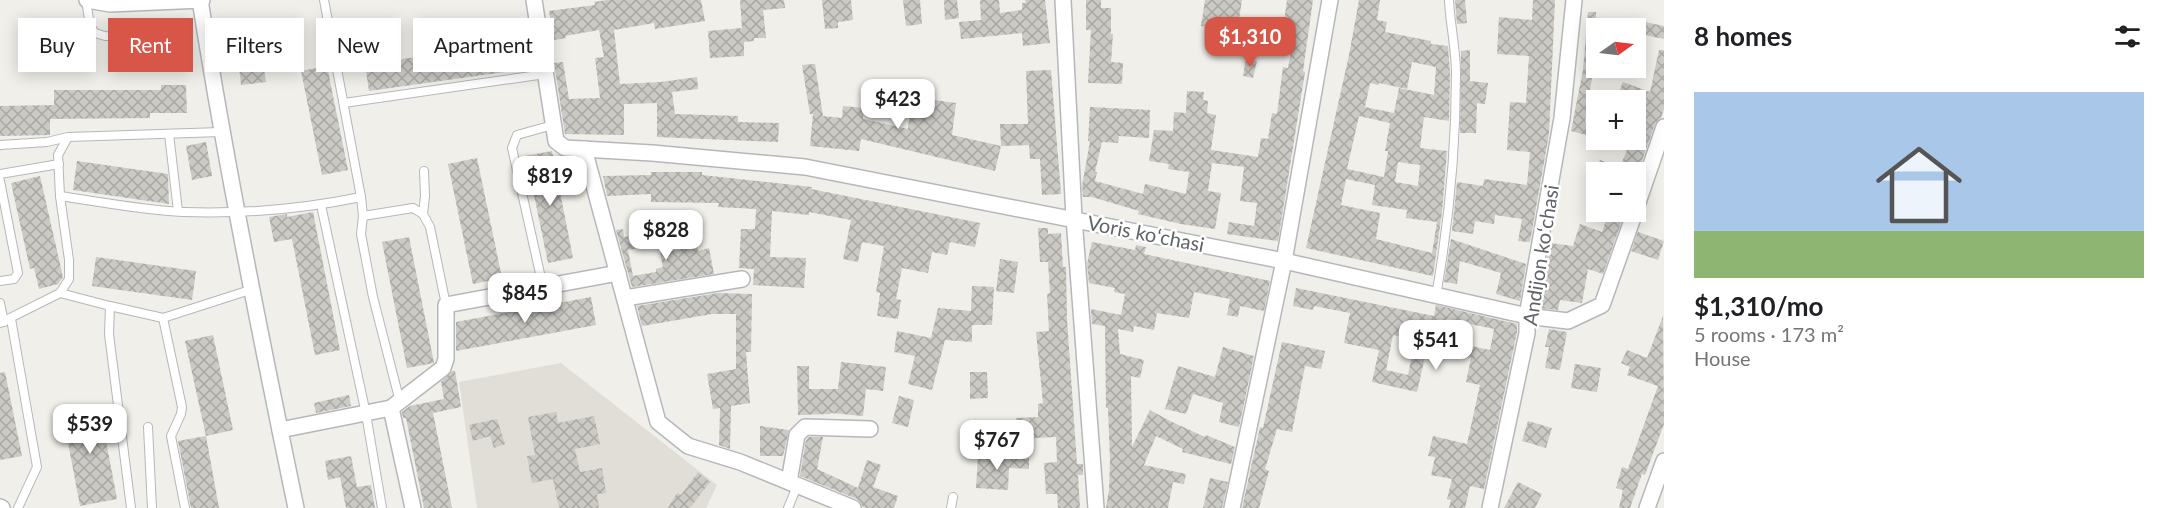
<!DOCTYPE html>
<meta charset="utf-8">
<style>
:root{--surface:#fff;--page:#f2f2f2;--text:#202124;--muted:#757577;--line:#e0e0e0;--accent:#d85647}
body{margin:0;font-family:Lato,sans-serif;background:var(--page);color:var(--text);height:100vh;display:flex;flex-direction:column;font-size:22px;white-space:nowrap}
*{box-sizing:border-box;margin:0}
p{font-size:20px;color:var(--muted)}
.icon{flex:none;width:33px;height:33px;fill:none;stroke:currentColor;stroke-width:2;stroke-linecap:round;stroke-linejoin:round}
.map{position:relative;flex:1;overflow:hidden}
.sheet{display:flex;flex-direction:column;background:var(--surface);width:510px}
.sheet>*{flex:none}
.guide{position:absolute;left:18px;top:18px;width:570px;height:54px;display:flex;gap:12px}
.needle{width:39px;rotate:76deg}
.buttons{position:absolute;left:1586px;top:18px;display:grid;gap:12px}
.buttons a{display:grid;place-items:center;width:60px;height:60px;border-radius:0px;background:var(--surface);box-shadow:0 3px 15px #0003;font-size:30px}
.price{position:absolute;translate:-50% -51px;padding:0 14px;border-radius:12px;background:#fff;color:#222;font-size:20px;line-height:39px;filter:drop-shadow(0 2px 3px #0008)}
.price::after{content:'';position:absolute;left:50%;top:36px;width:18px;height:14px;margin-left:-9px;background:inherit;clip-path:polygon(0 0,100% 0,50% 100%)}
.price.current{background:var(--accent);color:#fff}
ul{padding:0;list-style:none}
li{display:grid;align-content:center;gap:12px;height:318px;padding:0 30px}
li+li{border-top:2px solid var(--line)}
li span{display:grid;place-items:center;height:186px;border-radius:0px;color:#555}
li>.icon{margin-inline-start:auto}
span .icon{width:108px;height:108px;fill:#fffc;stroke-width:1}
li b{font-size:26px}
h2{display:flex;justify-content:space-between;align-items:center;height:72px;padding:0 30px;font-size:26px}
.chip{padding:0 21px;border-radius:0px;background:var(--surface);box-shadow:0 3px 15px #0003;font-size:21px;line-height:54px}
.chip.current{background:var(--accent);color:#fff}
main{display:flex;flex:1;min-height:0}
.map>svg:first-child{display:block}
.education{fill:#e0ded7}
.building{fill:url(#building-cross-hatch);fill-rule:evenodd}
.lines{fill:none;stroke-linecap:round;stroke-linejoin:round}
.lane-casing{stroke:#b5b8bb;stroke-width:10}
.street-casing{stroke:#b5b8bb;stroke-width:18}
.lane{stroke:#fff;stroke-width:8}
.street{stroke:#fff;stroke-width:15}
.labels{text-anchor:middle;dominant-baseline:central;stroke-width:5;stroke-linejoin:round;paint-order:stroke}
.street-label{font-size:20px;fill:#606367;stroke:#fff}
</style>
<main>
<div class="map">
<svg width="1664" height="508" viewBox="0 0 1664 508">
<defs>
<pattern id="building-cross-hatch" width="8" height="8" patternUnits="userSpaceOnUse" patternTransform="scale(1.5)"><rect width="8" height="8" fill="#cccac5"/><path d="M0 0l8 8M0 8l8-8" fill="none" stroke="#a9a8a4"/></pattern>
</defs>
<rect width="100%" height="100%" fill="#f0efe9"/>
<polygon class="education" points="561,363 717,485 706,508 477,508 459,382"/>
<g class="building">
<polygon points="607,0 701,0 705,21 655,29 654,23 614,30 620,84 661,82 697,77 698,89 672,92 675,114 738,116 738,122 779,123 778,142 657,137 657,103 624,104 624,135 565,134 554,63 563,62 569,99 600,98 595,58 604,57 599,30 565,36 566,38 554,40 549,11 595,5 594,2"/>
<polygon points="740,0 784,0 785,8 763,10 766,38 754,38 754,41 744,42 744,56 710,58 708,31 742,28"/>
<polygon points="822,0 851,0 853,20 838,22 838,28 825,29"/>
<polygon points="903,0 920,0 922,24 906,26"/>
<polygon points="944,0 957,0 959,18 945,20"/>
<polygon points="980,0 999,0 1000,13 1022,10 1022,3 1026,3 1025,0 1045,0 1050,43 1023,46 1022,33 961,39 959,22 981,20"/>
<polygon points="1086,0 1101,0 1101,8 1111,8 1111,34 1113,34 1111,62 1123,63 1122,84 1088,83 1091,30 1086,30"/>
<polygon points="1205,0 1242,0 1237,32 1201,26"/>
<polygon points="1287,0 1313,0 1303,71 1305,72 1278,241 1227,234 1229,222 1254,226 1257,203 1240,201 1244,167 1212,163 1208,191 1221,193 1215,229 1181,224 1138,214 1139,211 1092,197 1083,197 1082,186 1090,141 1088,141 1090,107 1150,110 1149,138 1119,136 1118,143 1102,142 1095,172 1097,172 1095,181 1143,194 1145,184 1186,194 1189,172 1168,169 1169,164 1149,161 1154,130 1173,131 1174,112 1186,113 1187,91 1204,92 1203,100 1208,101 1207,113 1216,115 1211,150 1258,157 1261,138 1268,139 1272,113 1277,114 1283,67 1288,68 1292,45 1281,44"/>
<path d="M1359 0H1380L1377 20 1387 22 1385 32 1431 41V44L1448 46 1450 73 1449 121 1424 117 1420 148 1447 151 1442 212 1433 276 1306 248 1349 55ZM1412 62 1436 67 1434 95 1399 88 1394 113 1365 107 1370 83 1378 85 1379 83 1407 89ZM1359 116 1390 123 1385 151H1388L1384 177 1347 169ZM1398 162 1420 165 1418 186 1395 182ZM1346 179 1375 185 1372 205 1407 210 1406 218 1437 222 1432 253 1376 239 1380 213 1341 205Z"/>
<polygon points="1455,0 1465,0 1467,23 1457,24"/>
<polygon points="1533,0 1555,0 1549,134 1530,242 1518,241 1522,219 1495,215 1494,224 1475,221 1473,234 1452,231 1457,182 1483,186 1484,179 1527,185 1530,152 1507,150 1510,102 1526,103 1529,56 1497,54 1499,17 1532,20"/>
<polygon points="1588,12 1596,12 1596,72 1593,71 1585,122 1593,124 1590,136 1571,131 1583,70"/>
<polygon points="1635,20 1664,26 1664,39 1635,33"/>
<polygon points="529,42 533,68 369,91 365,64"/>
<polygon points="1470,50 1470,81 1488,83 1485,104 1477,103 1476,133 1460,133 1461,51"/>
<polygon points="1659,50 1664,50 1664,109 1661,118 1655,124 1638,172 1595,172 1600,160 1620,167 1631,140 1635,140 1635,131 1646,103 1619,92 1623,82 1650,92"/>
<polygon points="262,55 266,82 241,85 238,57"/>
<polygon points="1246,59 1257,61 1253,78 1243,76"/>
<polygon points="815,64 823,116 842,118 843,106 864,108 863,119 908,129 910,106 926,107 927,99 956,103 952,135 1001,146 995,171 861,139 859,151 810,146 813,114 810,114 802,65"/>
<polygon points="327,66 348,170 322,175 301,71"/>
<polygon points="1051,70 1061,194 1042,195 1040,159 1030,159 1029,145 1001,146 1000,124 1028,124 1026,71"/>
<polygon points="161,85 186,85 187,113 150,113 150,118 50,119 50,135 0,136 0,106 54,105 54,90 161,90"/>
<polygon points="206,142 212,176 192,180 186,146"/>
<polygon points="552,151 573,258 548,263 526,156"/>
<polygon points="477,158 502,278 473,284 448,164"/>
<polygon points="77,161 168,174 169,204 73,190"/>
<polygon points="651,172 702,172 702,175 812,187 811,189 980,223 975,247 950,242 947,255 932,252 928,273 902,268 896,299 901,300 898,319 877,316 880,293 876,292 884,246 862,242 858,262 843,259 851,220 809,212 809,215 772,211 770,257 806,258 804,288 753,285 754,269 739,268 741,229 755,229 756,209 718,207 719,203 651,202 651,194 607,196 603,176 651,175"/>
<polygon points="40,176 63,277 58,284 39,289 34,268 30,269 11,183"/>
<polygon points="313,212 340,350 315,355 292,239 274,242 269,217 287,214 287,217"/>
<polygon points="1609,212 1625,212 1603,274 1588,269 1582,303 1560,300 1558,310 1538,308 1550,243 1573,246 1580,224 1602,232"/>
<polygon points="1038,228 1048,228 1048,234 1061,233 1063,267 1066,267 1067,319 1077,464 1083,464 1083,475 1078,475 1080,508 1058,508 1057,494 1046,494 1044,463 1057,462 1056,437 979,441 979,420 1016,422 1016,418 1038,417 1038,404 1043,403 1036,332 1049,331 1047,294 1050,293 1048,262 1040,262"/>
<polygon points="623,229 624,237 659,232 661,245 628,250 633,276 656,272 656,269 663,267 660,253 697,246 698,251 709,248 714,274 632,287 616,230"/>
<polygon points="1638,232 1664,241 1658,260 1631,251"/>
<polygon points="409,237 434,363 407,368 382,242"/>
<polygon points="1451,239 1526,264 1520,301 1496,294 1501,273 1460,261 1457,284 1444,282"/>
<polygon points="1092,242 1135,250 1136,245 1146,247 1144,254 1270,281 1264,311 1240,306 1238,317 1227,315 1230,299 1194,292 1189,318 1157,313 1154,330 1134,326 1133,332 1118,329 1120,354 1144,360 1140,378 1131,376 1132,447 1150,410 1170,421 1205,437 1206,435 1235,447 1231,464 1182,452 1183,449 1156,436 1144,465 1186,474 1184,484 1173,482 1168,508 1106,508 1109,490 1110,461 1108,408 1106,408 1105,326 1092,324 1091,309 1121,315 1125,294 1114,292 1115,288 1089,283 1087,264"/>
<polygon points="96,257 196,271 192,300 92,286"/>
<polygon points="1000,259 1018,262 1014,293 996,291"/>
<polygon points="972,286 994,287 992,325 972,325 972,342 945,340 932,390 908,384 915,356 894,352 897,331 931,338 938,308 971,311"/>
<path d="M1296 288 1434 316 1436 305 1517 324V332L1484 489 1470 486 1465 508H1449L1451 500 1447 499 1452 479 1431 475 1435 457 1428 456 1433 436 1467 444 1480 385 1466 382 1471 358 1427 348 1417 392 1372 382 1379 350 1344 343 1350 313 1314 306 1313 310 1293 306ZM1447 319 1494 329 1490 350 1442 340ZM1393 335 1415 340 1408 375 1386 370Z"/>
<polygon points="718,293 752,294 751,352 746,352 750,403 731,406 730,449 719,445 720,408 713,409 707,374 736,369 736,314 712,314 642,326 637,306"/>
<polygon points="591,297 596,325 456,351 456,322"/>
<polygon points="1663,316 1664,424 1645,475 1642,474 1630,508 1619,508 1623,490 1616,488 1622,467 1628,469 1658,386 1627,375 1630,367 1621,363 1627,350 1647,358"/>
<polygon points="1549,329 1567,332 1560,370 1545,368 1549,347 1545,347"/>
<polygon points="213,335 233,430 206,436 185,341"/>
<polygon points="1282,342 1325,351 1321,369 1305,366 1292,432 1277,429 1265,469 1269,471 1259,508 1242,508 1260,427 1263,428"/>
<polygon points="1223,347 1254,356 1239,427 1219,422 1223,403 1193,394 1186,414 1165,409 1178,366 1215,377"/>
<polygon points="841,362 886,367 883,391 866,389 863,416 831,413 831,414 798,415 797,366 809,366 809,389 838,389"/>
<polygon points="1575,364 1601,368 1597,392 1571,388"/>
<polygon points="452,371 455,371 461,407 433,413 452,508 424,508 406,418 403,418 402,412 410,406 444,399 441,382"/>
<polygon points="5,372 22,456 0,460 0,373"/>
<polygon points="970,372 987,372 988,398 970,399"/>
<polygon points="349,395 351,406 316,413 314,403"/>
<polygon points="899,396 914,400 908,427 892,423"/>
<polygon points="99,404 117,499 80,506 62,411"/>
<polygon points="556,412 558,423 594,416 600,444 575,449 580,472 602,468 606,493 597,494 599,508 559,508 553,479 532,483 527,456 535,455 528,417"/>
<polygon points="497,419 505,444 494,448 490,436 473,441 469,425"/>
<polygon points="1528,421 1552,428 1546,448 1522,441"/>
<polygon points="760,426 789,430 783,456 760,456"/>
<polygon points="206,436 219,508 191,508 178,441"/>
<polygon points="809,437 823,437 817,469 858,488 867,460 881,465 873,487 898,496 894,508 867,508 863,507 857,499 800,476 806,440"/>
<polygon points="978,455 1029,458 1029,469 1009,468 1008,490 976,488"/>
<polygon points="351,456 357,487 371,485 375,508 346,508 340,477 328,480 325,461"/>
<polygon points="698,472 710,482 690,508 668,508 677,493 681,495"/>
<polygon points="1210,478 1228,482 1222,508 1203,508"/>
<polygon points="1518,482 1542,494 1535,508 1504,508"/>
</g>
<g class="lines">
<g class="lane-casing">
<g id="lane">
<polyline points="86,0 90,26 95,33 105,36 150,37"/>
<polyline points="344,103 545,74"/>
<polyline points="169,134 178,211"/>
<polyline points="0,145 47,142 68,137 221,132"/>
<polyline points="0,174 59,164"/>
<polyline points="0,181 18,273 14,279 0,281"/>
<path d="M60 196C101 202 142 210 183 212 242 214 303 209 361 197L324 0"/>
<polyline points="361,197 363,216 361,234 373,297 400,402"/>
<polyline points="321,205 366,414 382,508"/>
<polyline points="423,214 425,196 424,171"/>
<polyline points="363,216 413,208 423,214 430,227 446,305"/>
<polyline points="543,287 512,148 517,135 553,125"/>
<polyline points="60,293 110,306"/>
<path d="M1436 296C1449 222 1456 148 1456 73 1456 49 1450 24 1449 0"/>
<polyline points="0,303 4,322"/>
<polyline points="163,318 182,407 181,414 171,436 185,508"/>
<polyline points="11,319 37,467 18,508"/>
<polyline points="0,323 60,293 69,279 69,260 60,196 58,155 68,137"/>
<polyline points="148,427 152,508"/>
<polyline points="131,508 109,334 110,306 163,318 253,289"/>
<polyline points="788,508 795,491 794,484"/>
<polyline points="951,508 953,497"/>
</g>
</g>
<g class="street-casing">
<g id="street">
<polyline points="87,0 110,4 202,0"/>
<path d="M200 0C227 170 261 339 296 508"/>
<polyline points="534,0 556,141 565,148 652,153 805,167 1284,261 1527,316 1568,321 1602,305 1635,212"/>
<polyline points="1063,0 1074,218 1096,508"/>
<polyline points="584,149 658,422 688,446 740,462 853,508"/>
<polyline points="1635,211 1664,127"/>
<polyline points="625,298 742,279"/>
<polyline points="391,408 413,508"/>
<polyline points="280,430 391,408 443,368 446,359 446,305 618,273"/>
<polyline points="789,482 797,435 805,427 870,429"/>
<polyline points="0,507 2,508"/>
<polyline points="1232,508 1284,261 1330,0"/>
<polyline points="1490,508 1527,333 1527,316 1562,118 1574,0"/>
<polyline points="1647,508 1664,461"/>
</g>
</g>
<use href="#lane" class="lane"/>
<use href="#street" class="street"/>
</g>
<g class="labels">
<g class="street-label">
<text transform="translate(1146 233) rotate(11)">Voris koʻchasi</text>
<text transform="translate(1540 255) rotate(-81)">Andijon koʻchasi</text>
</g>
</g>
</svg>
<div class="buttons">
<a><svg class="needle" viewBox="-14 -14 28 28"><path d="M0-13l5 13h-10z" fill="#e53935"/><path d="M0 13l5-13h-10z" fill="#757577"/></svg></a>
<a>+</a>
<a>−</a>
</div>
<b class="price current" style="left:1250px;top:68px">$1,310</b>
<b class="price" style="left:898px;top:130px">$423</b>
<b class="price" style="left:550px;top:207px">$819</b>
<b class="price" style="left:666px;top:261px">$828</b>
<b class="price" style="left:525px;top:324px">$845</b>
<b class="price" style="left:1436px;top:371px">$541</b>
<b class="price" style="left:90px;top:455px">$539</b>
<b class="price" style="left:997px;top:471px">$767</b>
<div class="guide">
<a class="chip">Buy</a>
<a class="chip current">Rent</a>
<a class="chip">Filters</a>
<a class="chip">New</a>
<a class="chip">Apartment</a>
</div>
</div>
<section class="sheet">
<h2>8 homes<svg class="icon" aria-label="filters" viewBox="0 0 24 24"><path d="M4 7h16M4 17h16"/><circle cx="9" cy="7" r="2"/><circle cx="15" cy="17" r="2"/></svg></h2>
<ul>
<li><span style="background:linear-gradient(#a9c7e8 75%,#8fb573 0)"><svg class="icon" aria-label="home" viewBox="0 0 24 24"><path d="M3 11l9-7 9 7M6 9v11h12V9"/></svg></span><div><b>$1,310/mo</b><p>5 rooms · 173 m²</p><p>House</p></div></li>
</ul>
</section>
</main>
